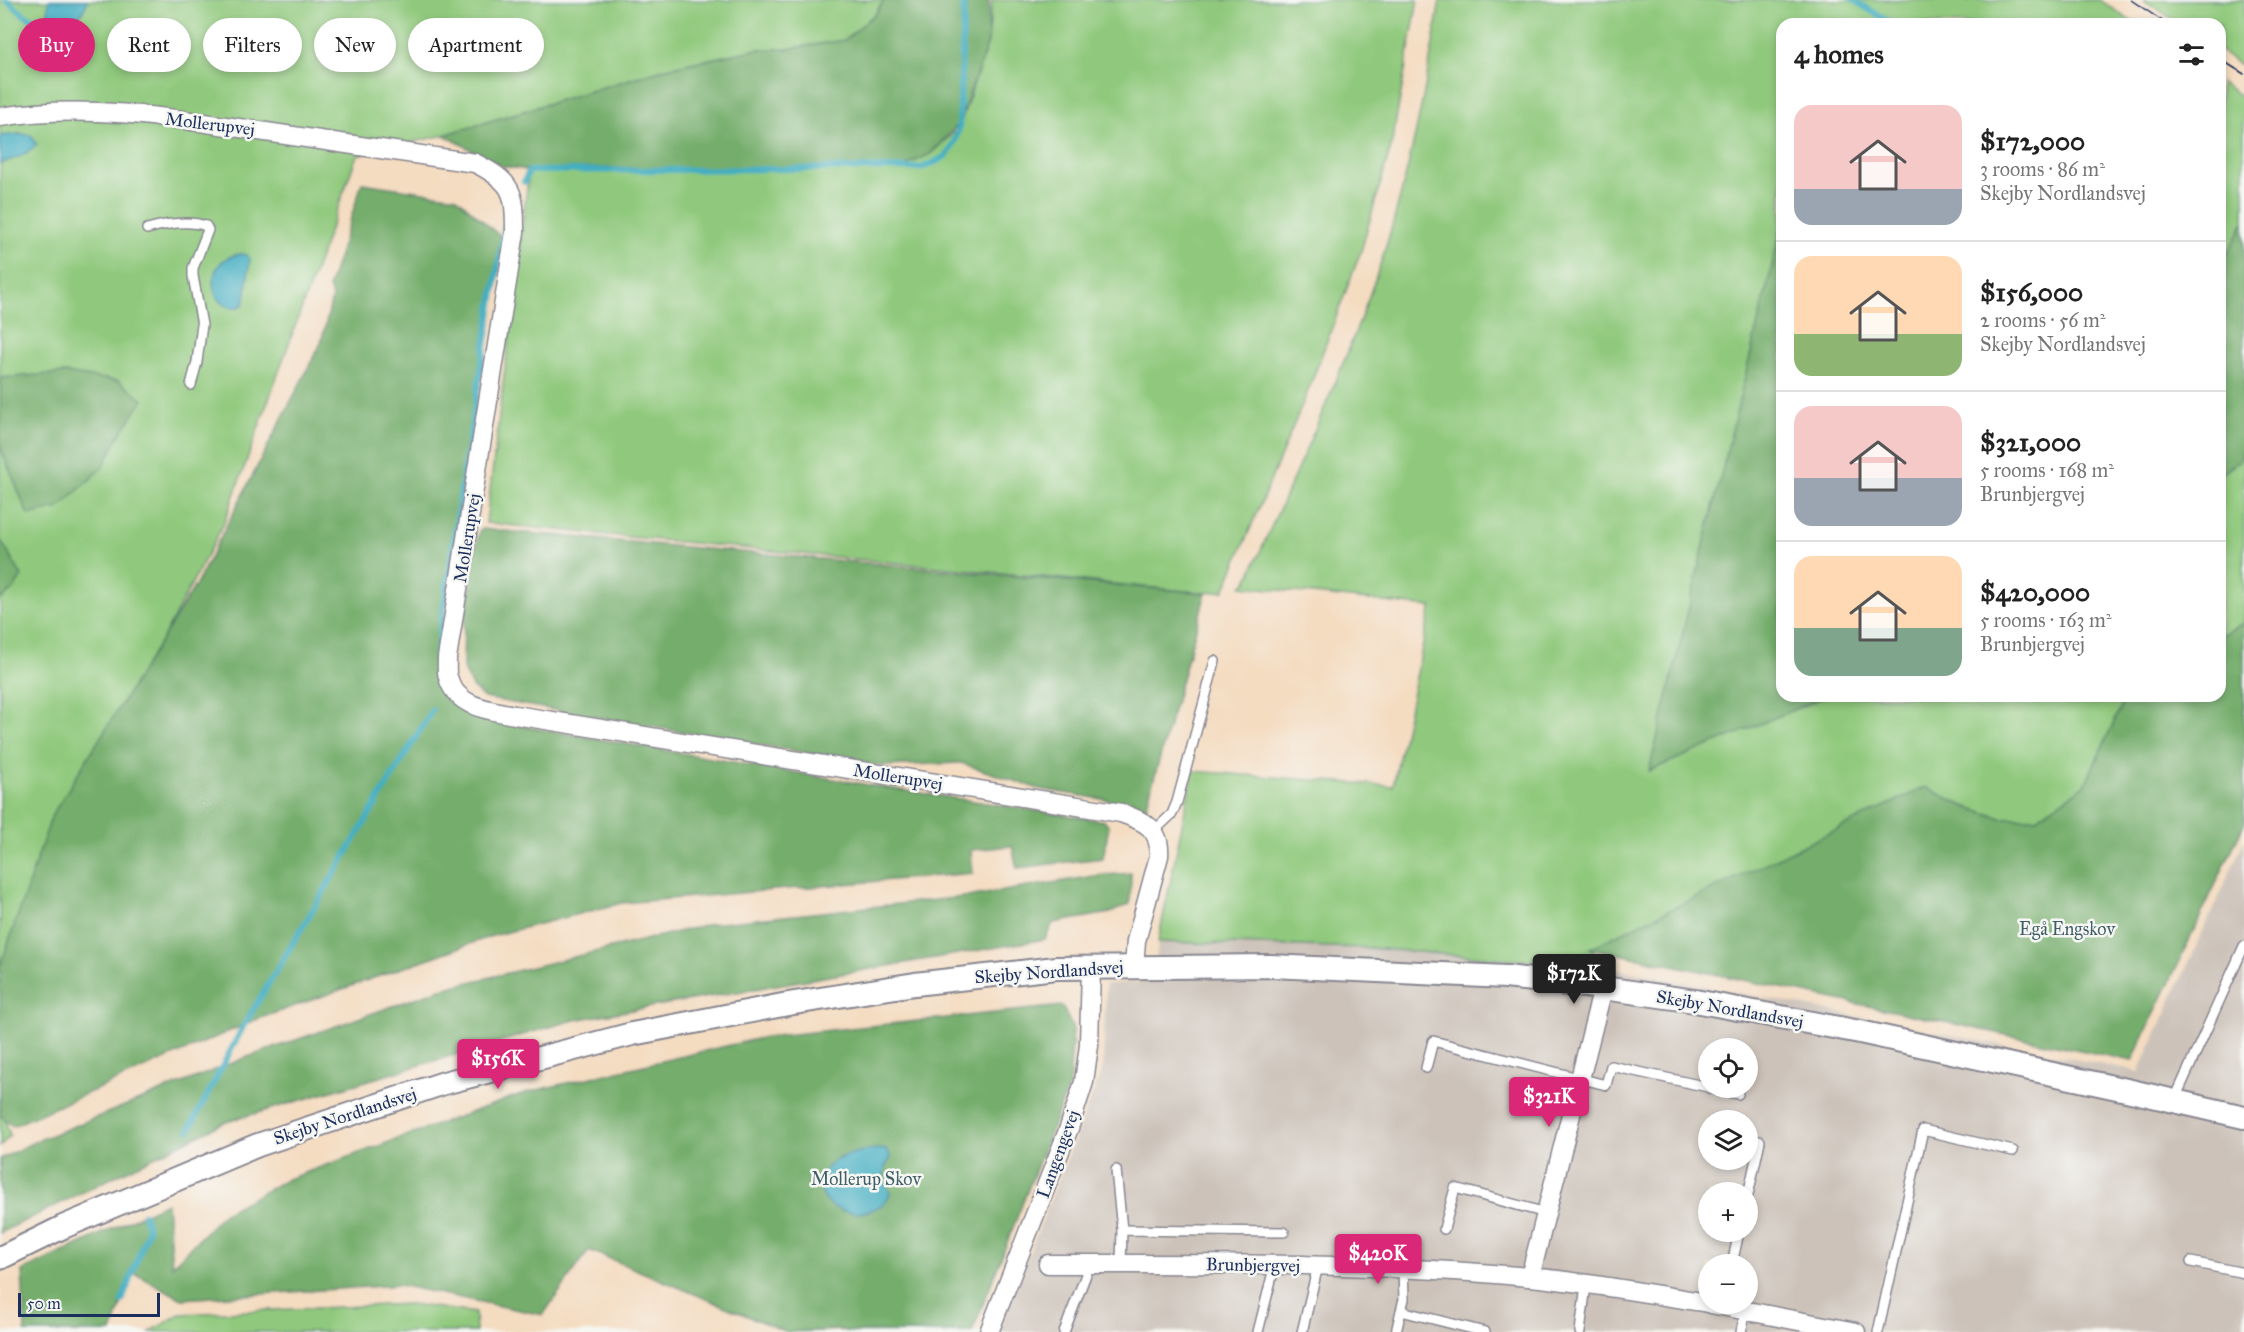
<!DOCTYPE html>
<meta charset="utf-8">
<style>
:root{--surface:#fff;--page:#f6f6f6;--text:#222;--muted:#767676;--line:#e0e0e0;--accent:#db2777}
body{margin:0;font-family:"IM FELL Great Primer",serif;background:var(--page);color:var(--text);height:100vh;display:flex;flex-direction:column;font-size:22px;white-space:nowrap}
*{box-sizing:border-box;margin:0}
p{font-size:20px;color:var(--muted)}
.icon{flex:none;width:33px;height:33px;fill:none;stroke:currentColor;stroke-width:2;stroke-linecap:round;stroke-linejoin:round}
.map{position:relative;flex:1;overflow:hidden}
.details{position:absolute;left:1776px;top:18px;width:450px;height:684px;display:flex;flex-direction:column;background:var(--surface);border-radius:18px;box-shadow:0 3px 9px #0003}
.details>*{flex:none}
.hud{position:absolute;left:18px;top:18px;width:570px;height:54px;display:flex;gap:12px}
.buttons{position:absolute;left:1698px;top:1038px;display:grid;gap:12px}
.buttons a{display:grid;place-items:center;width:60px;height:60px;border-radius:50%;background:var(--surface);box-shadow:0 3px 9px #0003;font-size:30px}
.scale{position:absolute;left:18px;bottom:15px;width:142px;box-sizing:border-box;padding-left:6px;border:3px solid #1b2f5e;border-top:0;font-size:16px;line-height:21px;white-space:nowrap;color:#1b2f5e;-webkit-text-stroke:4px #f6f6f2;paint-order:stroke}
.price{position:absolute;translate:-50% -51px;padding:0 14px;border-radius:6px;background:var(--accent);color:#fff;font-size:20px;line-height:39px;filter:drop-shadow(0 2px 3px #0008)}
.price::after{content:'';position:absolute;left:50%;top:36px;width:18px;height:14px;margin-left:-9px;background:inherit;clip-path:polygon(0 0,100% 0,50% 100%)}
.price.on{background:#222;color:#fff}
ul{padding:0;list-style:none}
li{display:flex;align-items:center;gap:18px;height:150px;padding:0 18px}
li+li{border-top:2px solid var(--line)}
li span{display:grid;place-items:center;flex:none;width:168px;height:120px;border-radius:18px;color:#555}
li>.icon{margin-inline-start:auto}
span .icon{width:72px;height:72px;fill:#fffc;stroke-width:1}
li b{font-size:26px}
h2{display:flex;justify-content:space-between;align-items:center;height:72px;padding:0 18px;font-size:26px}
.tag{padding:0 21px;border-radius:27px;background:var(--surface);box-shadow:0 3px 9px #0003;font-size:21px;line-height:54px}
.tag.on{background:var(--accent);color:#fff}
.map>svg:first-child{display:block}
.industrial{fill:#ccc2b9;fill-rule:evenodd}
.green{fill:#90c97d;stroke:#567c6e;stroke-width:1.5}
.forest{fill:#74ad6c;stroke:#486e65;stroke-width:1.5}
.water{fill:#43aec2;stroke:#2f6e90;stroke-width:1.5}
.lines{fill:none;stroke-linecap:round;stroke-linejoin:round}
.stream{stroke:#43aec2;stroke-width:6}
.service-casing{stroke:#888690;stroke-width:12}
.minor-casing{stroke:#888690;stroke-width:21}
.tertiary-casing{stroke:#888690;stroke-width:26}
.service{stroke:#fff;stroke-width:9}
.minor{stroke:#fff;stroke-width:18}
.tertiary{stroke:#fff;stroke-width:22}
.tram{stroke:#1b2f5e;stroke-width:1.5}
.labels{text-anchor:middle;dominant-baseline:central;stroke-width:5;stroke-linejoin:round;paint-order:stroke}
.street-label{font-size:18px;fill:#1b2f5e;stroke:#f6f6f2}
.park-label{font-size:18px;fill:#3e5d67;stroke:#f6f6f2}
</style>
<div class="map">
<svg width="2244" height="1332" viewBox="0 0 2244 1332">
<rect width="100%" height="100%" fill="#f6f6f2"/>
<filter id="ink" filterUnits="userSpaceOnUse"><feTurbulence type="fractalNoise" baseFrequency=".0167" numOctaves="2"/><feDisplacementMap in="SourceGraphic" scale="12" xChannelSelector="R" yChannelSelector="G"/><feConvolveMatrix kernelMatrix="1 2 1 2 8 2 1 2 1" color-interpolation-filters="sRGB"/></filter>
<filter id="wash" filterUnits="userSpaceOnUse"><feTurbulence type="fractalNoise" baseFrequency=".008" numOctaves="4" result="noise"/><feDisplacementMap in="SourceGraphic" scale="24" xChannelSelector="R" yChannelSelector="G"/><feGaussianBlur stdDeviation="1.35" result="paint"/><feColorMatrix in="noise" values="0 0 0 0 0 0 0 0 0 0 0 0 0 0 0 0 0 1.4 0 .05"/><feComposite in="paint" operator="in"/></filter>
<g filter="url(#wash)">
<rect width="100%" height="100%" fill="#f4dcc1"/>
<path class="industrial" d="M2244 841V1332H998L1103 1068 1106 984 1154 981 1158 942 1368 948 1607 967 2139 1072ZM1708 1048H1748V1088H1708ZM1708 1120H1748V1160H1708ZM1708 1192H1748V1232H1708ZM1708 1264H1748V1304H1708Z"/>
<g class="green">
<polygon points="0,0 884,0 876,13 845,40 787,49 759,49 667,68 444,135 357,155 224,523 81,792 0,974"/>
<polygon points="992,0 1418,0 1391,147 1361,251 1308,391 1224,591 1206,593 486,523 529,171 901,168 930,154 959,128 988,42"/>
<path d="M1440 0H2100L2135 24H1782V225L1650 770 1826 696H2126L2085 785 2036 818H2001L1964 806 1591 948 1607 967 1368 948 1158 942 1193 771 1393 786 1431 607 1242 586 1247 581C1295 473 1347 366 1384 253 1410 170 1427 86 1440 0Z"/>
<polygon points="2144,0 2244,0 2244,67 2220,51 2220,24 2180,24"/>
<polygon points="2220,82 2244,98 2244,222 2220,268"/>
<polygon points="2244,447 2244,623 2220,636 2220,475 2239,461"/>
<polygon points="0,1106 10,1135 0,1147"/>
<polygon points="410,1304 475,1313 476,1332 150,1332 180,1314"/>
</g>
<g class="forest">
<polygon points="884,0 989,0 988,42 959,124 930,154 901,168 593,168 534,171 501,166 444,135 667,68 759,49 787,49 845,40 876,13"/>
<polygon points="362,183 456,197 501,237 442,623 441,672 454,700 474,718 881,787 1105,821 1109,826 1103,858 1017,868 1012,846 971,850 973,873 622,903 492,936 255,1020 13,1126 0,1115 0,967 52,815 197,583 321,343 332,298 329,286"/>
<polygon points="2244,222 2244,447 2239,461 2220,475 2220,268"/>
<polygon points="1782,225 1782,696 1826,696 1649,771"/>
<polygon points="65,373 119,381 143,400 119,436 102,468 59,508 28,515 0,446 0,378"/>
<polygon points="482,529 1206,593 1145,811 1108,800 1039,789 961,763 882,766 484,698 472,687 463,667 464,625 479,531"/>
<polygon points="0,539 22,576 13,590 0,600"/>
<polygon points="2244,623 2244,824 2132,1061 1590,948 1925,787 1964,806 2000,818 2036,818 2085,785 2126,696 2220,696 2220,636"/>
<polygon points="1131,873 1130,904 1110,913 1053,923 1045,939 574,1020 223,1123 0,1233 0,1159 34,1142 245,1058 441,989 710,924 973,896 1094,876"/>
<polygon points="1062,1006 1073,1029 1069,1085 972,1332 852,1332 842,1330 786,1332 589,1250 543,1315 399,1285 182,1299 132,1272 112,1332 25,1332 22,1271 167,1203 172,1266 224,1213 288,1179 524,1093 765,1037"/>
</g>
<g class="water">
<path d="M49 0H88C86 4 84 10 82 13 75 22 53 27 48 14 47 10 49 4 49 0Z"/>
<polygon points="20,134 31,135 37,145 23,155 0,164 0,136"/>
<path d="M241 254 246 255 250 259 245 299 243 305C210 320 198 258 241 254Z"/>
<path d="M877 1149 887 1150 891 1158C880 1172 883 1179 890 1193 878 1226 810 1215 822 1177 829 1155 857 1152 877 1149Z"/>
</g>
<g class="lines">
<g class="stream">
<polyline points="6,0 26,16 37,21 50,17"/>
<polyline points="1853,0 1893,24"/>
<path d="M524 182 529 171 921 168C947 158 952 155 959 128L964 0"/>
<polyline points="437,653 463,476 505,226"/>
<polyline points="189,1130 244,1025 432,710"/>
<polyline points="122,1301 148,1230 144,1214"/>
</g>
</g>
</g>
<g filter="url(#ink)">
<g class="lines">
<g class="service-casing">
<g id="service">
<path d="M147 229C165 224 189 220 206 226L208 230 193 268V276L202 325 197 362 191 385"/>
<polyline points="1154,831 1172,814 1177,802 1215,661"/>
<polyline points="1426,1068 1433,1041 1606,1085 1611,1066 1708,1087"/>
<polyline points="1709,1088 1738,1094"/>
<polyline points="2174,1101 2244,946"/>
<polyline points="1116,1170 1122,1230"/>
<polyline points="1748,1195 1760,1141"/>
<polyline points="1444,1229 1455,1188 1546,1213"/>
<polyline points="2191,1262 2244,1273"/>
<polyline points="1121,1264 1122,1230 1284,1232"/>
<polyline points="1732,1264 1739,1232"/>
<polyline points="1403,1268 1404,1299 1401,1311 1485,1332"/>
<polyline points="1064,1332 1090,1264"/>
<polyline points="1258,1332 1275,1264"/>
<polyline points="1302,1332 1318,1266"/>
<polyline points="1396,1332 1401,1311"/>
<polyline points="1580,1332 1586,1285"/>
<polyline points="1741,1332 1746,1310"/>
<polyline points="1878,1332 1923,1130 2013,1151"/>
</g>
</g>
<g class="minor-casing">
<g id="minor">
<path d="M0 117C85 103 174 118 259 131 331 142 403 153 475 163 513 182 515 192 515 232L447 658C447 664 446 672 448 677 456 708 490 710 515 715L1121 813C1144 821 1161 828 1159 856L1136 941 1134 966"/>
<path d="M1048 1264C1208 1264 1369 1262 1529 1277 1589 1282 1649 1294 1708 1303"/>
<polyline points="1530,1277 1603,988"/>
<polyline points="1711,1304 1856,1332"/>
<polyline points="989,1332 1069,1128 1084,1082 1089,1045 1091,967"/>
</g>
</g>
<g class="tertiary-casing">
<polyline id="tertiary" points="0,1258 63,1227 258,1145 444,1083 632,1034 788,1004 915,984 1056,968 1271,966 1506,977 1603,988 1695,1001 1860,1032 2131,1091 2244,1117"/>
</g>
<use href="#service" class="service"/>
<use href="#minor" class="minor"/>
<use href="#tertiary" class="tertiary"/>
<g class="tram">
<polyline points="2131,0 2167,24"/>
<polyline points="2220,59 2244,74"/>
</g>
</g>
</g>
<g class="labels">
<g class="street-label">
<text transform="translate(210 124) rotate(7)">Mollerupvej</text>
<text transform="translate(467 538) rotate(-81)">Mollerupvej</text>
<text transform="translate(898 777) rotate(9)">Mollerupvej</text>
<text transform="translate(1049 972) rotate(-4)">Skejby Nordlandsvej</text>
<text transform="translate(1730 1009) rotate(10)">Skejby Nordlandsvej</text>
<text transform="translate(345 1116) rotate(-18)">Skejby Nordlandsvej</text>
<text transform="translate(1058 1154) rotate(-70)">Langengevej</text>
<text transform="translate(1253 1265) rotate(1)">Brunbjergvej</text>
</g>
<g class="park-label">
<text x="2067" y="929">Egå Engskov</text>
<text x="866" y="1179">Mollerup Skov</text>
</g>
</g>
</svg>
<div class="buttons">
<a><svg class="icon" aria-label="locate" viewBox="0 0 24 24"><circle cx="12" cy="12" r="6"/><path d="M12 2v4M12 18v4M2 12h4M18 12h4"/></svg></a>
<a><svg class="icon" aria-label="layers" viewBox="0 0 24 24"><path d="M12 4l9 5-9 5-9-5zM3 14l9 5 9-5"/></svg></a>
<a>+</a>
<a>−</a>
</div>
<div class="scale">50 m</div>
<b class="price on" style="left:1574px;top:1005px">$172K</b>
<b class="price" style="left:498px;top:1090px">$156K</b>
<b class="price" style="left:1549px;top:1128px">$321K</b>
<b class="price" style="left:1378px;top:1285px">$420K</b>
<div class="hud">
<a class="tag on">Buy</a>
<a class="tag">Rent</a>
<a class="tag">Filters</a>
<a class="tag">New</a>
<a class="tag">Apartment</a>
</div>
<section class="details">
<h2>4 homes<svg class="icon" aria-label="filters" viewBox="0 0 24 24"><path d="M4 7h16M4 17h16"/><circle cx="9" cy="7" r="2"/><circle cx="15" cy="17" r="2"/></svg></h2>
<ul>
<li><span style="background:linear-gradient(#f6c9c9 70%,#9aa5b1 0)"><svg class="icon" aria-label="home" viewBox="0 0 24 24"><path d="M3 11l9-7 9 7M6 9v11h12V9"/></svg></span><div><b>$172,000</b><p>3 rooms · 86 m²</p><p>Skejby Nordlandsvej</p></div></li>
<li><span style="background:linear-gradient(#ffd9b3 65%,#8fb573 0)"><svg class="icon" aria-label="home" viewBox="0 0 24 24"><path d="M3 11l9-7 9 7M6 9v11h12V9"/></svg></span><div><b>$156,000</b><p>2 rooms · 56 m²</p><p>Skejby Nordlandsvej</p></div></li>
<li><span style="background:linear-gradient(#f6c9c9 60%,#9aa5b1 0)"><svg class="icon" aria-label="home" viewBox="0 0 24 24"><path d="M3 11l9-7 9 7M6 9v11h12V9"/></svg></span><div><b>$321,000</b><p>5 rooms · 168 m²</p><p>Brunbjergvej</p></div></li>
<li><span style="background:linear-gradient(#ffd9b3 60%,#7fa58c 0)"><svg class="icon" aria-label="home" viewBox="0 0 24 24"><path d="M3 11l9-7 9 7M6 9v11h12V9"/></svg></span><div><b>$420,000</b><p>5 rooms · 163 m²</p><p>Brunbjergvej</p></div></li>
</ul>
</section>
</div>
